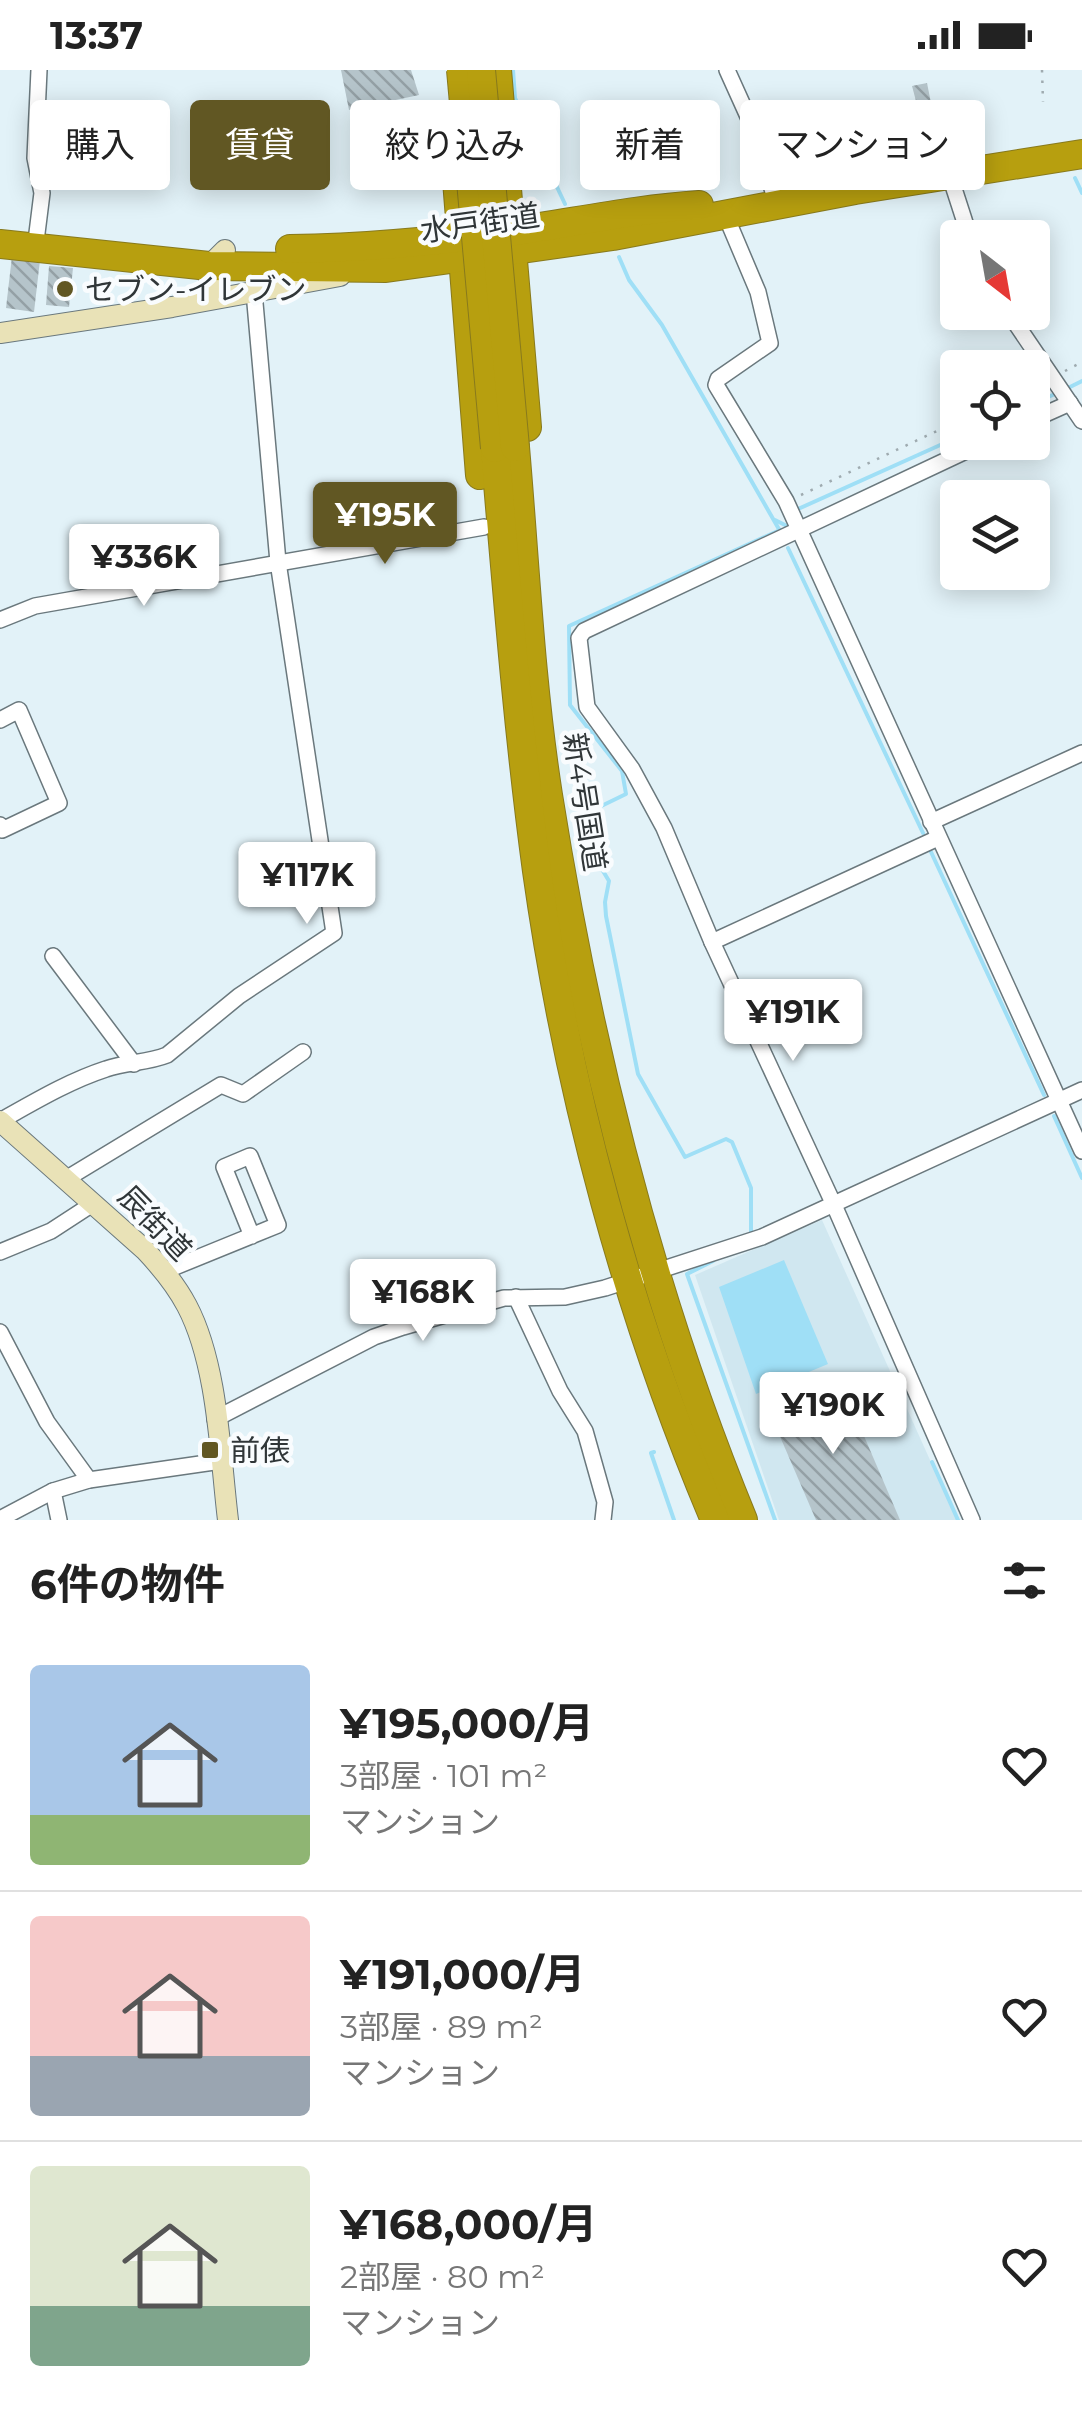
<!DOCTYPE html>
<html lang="ja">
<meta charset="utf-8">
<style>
:root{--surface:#fff;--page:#f6f6f6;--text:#222;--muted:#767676;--line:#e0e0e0;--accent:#615723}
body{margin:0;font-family:Montserrat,"Noto Sans JP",sans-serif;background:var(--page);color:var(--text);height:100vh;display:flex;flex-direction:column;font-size:38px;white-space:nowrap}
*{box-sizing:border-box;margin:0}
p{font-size:32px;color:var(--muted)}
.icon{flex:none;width:55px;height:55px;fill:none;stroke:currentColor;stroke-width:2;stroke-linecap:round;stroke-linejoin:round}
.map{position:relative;height:1450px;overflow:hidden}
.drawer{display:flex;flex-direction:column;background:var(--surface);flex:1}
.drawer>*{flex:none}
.top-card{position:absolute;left:30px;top:30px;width:1022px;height:90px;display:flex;gap:20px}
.needle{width:65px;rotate:149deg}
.fabs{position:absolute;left:940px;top:150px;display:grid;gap:20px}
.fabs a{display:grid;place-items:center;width:110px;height:110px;border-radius:10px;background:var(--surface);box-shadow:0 5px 25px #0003;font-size:50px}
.price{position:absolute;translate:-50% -85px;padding:0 22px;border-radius:10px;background:#fff;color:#222;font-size:32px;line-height:65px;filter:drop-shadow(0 2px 5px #0008)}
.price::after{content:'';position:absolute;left:50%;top:60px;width:30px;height:22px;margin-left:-15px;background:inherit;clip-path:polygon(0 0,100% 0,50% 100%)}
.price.on{background:var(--accent);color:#fff}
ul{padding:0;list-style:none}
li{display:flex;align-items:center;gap:30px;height:250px;padding:0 30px}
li+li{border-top:2px solid var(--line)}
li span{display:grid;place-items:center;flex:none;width:280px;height:200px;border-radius:10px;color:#555}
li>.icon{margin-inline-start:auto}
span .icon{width:120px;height:120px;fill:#fffc;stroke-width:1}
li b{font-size:42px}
h2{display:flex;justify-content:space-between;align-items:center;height:120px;padding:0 30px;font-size:42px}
.chip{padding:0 35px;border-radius:10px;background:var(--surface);box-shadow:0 5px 25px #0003;font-size:35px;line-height:90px}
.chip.on{background:var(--accent);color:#fff}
.status{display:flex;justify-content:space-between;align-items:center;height:70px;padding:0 50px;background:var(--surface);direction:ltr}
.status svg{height:28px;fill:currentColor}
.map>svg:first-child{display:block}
.built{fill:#d0e7f0}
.water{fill:#9fdff6}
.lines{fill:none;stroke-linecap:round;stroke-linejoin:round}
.stream{stroke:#9fdff6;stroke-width:4}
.building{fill:url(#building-back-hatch)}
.street-casing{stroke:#6a787d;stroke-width:18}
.secondary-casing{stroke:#6a787d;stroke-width:22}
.highway-casing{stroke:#887a1d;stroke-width:30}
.path{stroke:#9fabb0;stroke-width:2.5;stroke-dasharray:2.5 8;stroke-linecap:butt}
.street{stroke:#fff;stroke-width:15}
.secondary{stroke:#e9e2b7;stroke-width:20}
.highway{stroke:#b79f0f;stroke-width:28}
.highway-bridge-casing{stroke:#887a1d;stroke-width:30;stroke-linecap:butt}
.highway-bridge{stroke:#b79f0f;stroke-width:28}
.poi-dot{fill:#615723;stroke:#f9fcfe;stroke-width:4}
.labels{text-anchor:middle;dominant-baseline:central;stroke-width:9;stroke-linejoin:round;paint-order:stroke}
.street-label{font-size:30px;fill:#303638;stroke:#f9fcfe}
.poi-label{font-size:30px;fill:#303638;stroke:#f9fcfe;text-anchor:start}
</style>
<div class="status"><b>13:37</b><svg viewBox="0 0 49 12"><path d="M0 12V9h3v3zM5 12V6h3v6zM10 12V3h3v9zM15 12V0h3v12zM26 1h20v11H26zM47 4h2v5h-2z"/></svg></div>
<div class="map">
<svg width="1082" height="1450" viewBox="0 0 1082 1450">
<defs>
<pattern id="building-back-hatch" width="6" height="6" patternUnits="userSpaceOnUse" patternTransform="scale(2.5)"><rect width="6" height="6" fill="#b5c4ca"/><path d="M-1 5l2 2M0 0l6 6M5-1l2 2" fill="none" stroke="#94a0a5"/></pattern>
</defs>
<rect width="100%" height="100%" fill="#e2f2f8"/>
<g class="built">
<polygon points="809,43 814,68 841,63 852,93 775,107 756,54"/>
<polygon points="822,1150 957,1450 779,1450 695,1205"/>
</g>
<polygon class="water" points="784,1190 828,1294 756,1324 719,1217"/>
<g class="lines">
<g class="stream">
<polyline points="513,0 515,28 565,134"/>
<polyline points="1075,108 1082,123"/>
<polyline points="619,187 629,210 662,255 780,461"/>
<polyline points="1064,320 1082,311"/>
<polyline points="1032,334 1055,324"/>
<polyline points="798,439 958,367"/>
<polyline points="775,450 789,457"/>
<polyline points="788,478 923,763"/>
<polyline points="931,782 1044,1025"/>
<polyline points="1054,1046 1082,1108"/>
<polyline points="751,1165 751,1118 732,1072 726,1069 685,1087 638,1004 606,846 605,832 609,811 597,791 589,742 626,724 622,701 570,635 569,556 780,460"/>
<polyline points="713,1191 687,1204 775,1450"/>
<polyline points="654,1382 651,1383 674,1450"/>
<polyline points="932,1392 958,1450"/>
</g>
</g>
<g class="building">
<polygon points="341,0 411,0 419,25 349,40"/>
<polygon points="927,13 933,43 920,46 912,16"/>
<polygon points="12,186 40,190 34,242 6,238"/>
<polygon points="49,196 73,198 69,237 46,235"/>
<polygon points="840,1310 900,1450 816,1450 769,1341"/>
</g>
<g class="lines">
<g class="street-casing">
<g id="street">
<polyline points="727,0 755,62 777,135"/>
<polyline points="948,100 970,168"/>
<polyline points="725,144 758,222 770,273 718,309 716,315 786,431 1082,1081"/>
<polyline points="35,179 42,123 35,88 39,0"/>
<polyline points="1008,242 1082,351"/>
<polyline points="1032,350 1070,333"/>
<polyline points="0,550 35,536 484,457"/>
<polyline points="0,650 19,640 59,733 2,760 0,755"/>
<polyline points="931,752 1082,683"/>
<polyline points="712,872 938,768"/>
<polyline points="53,886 134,994"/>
<path d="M0 1051C34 1032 69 1011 106 999 126 992 147 993 167 985L239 926 334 863 278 492 254 222"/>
<polyline points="66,1109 221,1015 243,1024 303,982"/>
<polyline points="0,1182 51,1161 94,1133"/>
<polyline points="165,1201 278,1155 250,1086 224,1097 252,1166"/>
<polyline points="516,1227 560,1321 585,1361 605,1432 603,1450"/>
<polyline points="0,1262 47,1352 89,1410"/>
<polyline points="215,1349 374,1267 403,1257 504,1228 565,1227 605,1218 762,1167 1082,1020"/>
<polyline points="53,1421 59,1450"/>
<polyline points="0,1449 53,1421 89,1410 221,1391"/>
<polyline points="972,1450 834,1135 712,872 664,758 632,699 587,637 579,568 584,561 985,372"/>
</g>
</g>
<g class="secondary-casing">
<g id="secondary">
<polyline points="210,229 209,196 225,180"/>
<polyline points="0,263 172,237 340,206"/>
<path d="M0 1051 145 1180C161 1197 176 1215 187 1236 218 1295 220 1384 228 1450"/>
</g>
</g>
<g class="highway-casing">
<g id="highway">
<polyline points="497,0 527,357"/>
<polyline points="453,59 480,405"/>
<polyline points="0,174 209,196 386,198 613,166 855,120 1082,84"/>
<path d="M290 179C366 178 440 171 515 161 577 152 637 139 699 135"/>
<path d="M515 377C525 492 530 610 548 725 587 971 648 1219 743 1450"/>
<path d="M495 378C507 519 518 660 537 801 568 1022 628 1245 715 1450"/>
</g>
</g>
<g class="path">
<polyline points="1042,0 1043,32"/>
<polyline points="1065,301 1082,292"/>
<polyline points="801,425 958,351"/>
</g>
<use href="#street" class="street"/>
<use href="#secondary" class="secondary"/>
<use href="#highway" class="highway"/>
<g class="highway-bridge-casing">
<g id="highway-bridge">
<polyline points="461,0 495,378"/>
<polyline points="481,0 515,377"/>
</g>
</g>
<use href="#highway-bridge" class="highway-bridge"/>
</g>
<g class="poi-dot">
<circle cx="65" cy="219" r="10"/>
<rect x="200" y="1370" width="20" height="20" rx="5"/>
</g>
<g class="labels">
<g class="street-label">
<text transform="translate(480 153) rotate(-8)">水戸街道</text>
<text transform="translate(585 732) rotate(81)">新4号国道</text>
<text transform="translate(155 1153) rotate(46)">辰街道</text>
</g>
<g class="poi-label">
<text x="85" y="219">セブン-イレブン</text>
<text x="230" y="1380">前俵</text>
</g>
</g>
</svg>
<div class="fabs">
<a><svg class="needle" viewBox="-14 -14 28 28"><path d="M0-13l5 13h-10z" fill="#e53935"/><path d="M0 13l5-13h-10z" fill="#767676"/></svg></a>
<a><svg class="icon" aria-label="locate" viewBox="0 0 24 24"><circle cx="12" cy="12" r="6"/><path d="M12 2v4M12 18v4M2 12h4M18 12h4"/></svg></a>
<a><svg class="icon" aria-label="layers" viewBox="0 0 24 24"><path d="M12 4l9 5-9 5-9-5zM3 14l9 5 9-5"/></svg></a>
</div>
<b class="price on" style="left:385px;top:497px">¥195K</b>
<b class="price" style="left:144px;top:539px">¥336K</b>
<b class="price" style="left:307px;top:857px">¥117K</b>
<b class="price" style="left:793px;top:994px">¥191K</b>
<b class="price" style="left:423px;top:1274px">¥168K</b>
<b class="price" style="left:833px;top:1387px">¥190K</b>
<div class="top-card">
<a class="chip">購入</a>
<a class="chip on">賃貸</a>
<a class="chip">絞り込み</a>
<a class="chip">新着</a>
<a class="chip">マンション</a>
</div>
</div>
<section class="drawer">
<h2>6件の物件<svg class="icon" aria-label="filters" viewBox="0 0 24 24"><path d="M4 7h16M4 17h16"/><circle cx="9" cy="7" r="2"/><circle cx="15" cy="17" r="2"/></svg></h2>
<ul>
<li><span style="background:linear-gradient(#a9c7e8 75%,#8fb573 0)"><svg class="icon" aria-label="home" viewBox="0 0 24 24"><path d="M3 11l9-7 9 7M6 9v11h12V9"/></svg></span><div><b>¥195,000/月</b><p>3部屋 · 101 m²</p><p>マンション</p></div><svg class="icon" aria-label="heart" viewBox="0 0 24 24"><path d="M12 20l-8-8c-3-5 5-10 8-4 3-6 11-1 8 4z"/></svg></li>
<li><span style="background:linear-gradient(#f6c9c9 70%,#9aa5b1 0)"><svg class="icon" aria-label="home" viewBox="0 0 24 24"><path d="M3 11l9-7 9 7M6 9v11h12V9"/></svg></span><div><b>¥191,000/月</b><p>3部屋 · 89 m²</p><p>マンション</p></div><svg class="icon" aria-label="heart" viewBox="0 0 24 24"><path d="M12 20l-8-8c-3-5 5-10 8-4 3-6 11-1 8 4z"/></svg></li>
<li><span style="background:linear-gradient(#dfe7d0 70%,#7fa58c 0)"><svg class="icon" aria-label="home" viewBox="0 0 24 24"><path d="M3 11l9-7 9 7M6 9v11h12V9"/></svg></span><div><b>¥168,000/月</b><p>2部屋 · 80 m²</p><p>マンション</p></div><svg class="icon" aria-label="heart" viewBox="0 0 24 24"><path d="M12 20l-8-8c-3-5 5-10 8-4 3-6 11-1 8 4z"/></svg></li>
</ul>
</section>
